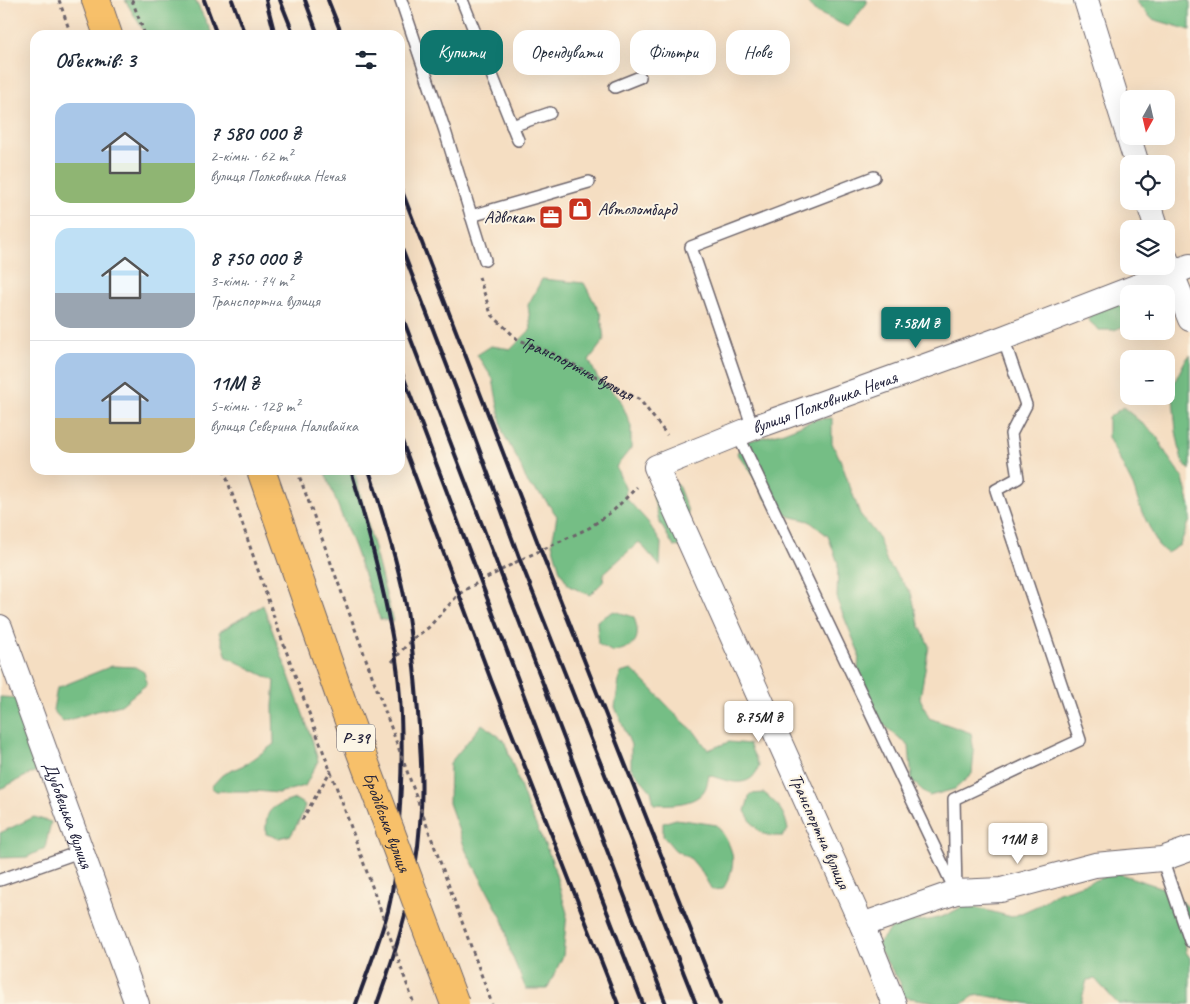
<!DOCTYPE html>
<html lang="uk">
<meta charset="utf-8">
<style>
:root{--surface:#fff;--page:#f2f2f3;--text:#1f2937;--muted:#747a83;--line:#e0e1e3;--accent:#0f766e}
body{margin:0;font-family:Caveat,sans-serif;background:var(--page);color:var(--text);height:100vh;display:flex;flex-direction:column;font-size:19px;white-space:nowrap}
*{box-sizing:border-box;margin:0}
p{font-size:16px;color:var(--muted)}
.icon{flex:none;width:28px;height:28px;fill:none;stroke:currentColor;stroke-width:2;stroke-linecap:round;stroke-linejoin:round}
.map{position:relative;flex:1;overflow:hidden}
.drawer{position:absolute;left:30px;top:30px;width:375px;height:445px;display:flex;flex-direction:column;background:var(--surface);border-radius:15px;box-shadow:0 5px 20px #0002}
.drawer>*{flex:none}
.hud{position:absolute;left:420px;top:30px;width:475px;height:45px;display:flex;gap:10px}
.needle{width:32px;rotate:188deg}
.buttons{position:absolute;left:1120px;top:90px;display:grid;gap:10px}
.buttons a{display:grid;place-items:center;width:55px;height:55px;border-radius:10px;background:var(--surface);box-shadow:0 5px 20px #0002;font-size:25px}
.price{position:absolute;translate:-50% -42px;padding:0 11px;border-radius:5px;background:#fff;color:#222;font-size:16px;line-height:32px;filter:drop-shadow(0 1px 2px #0008)}
.price::after{content:'';position:absolute;left:50%;top:30px;width:15px;height:11px;margin-left:-8px;background:inherit;clip-path:polygon(0 0,100% 0,50% 100%)}
.price.selected{background:var(--accent);color:#fff}
ul{padding:0;list-style:none}
li{display:flex;align-items:center;gap:15px;height:125px;padding:0 25px}
li+li{border-top:1px solid var(--line)}
li span{display:grid;place-items:center;flex:none;width:140px;height:100px;border-radius:15px;color:#555}
li>.icon{margin-inline-start:auto}
span .icon{width:60px;height:60px;fill:#fffc;stroke-width:1}
li b{font-size:21px}
h2{display:flex;justify-content:space-between;align-items:center;height:60px;padding:0 25px;font-size:21px}
.pill{padding:0 18px;border-radius:15px;background:var(--surface);box-shadow:0 5px 20px #0002;font-size:18px;line-height:45px}
.pill.selected{background:var(--accent);color:#fff}
.map>svg:first-child{display:block}
.forest{fill:#74be85;stroke:#4b7060}
.lines{fill:none;stroke-linecap:round;stroke-linejoin:round}
.service-casing{stroke:#6c646a;stroke-width:14}
.minor-casing{stroke:#6c646a;stroke-width:26}
.primary-casing{stroke:#6c646a;stroke-width:30}
.path{stroke:#6c646a;stroke-width:3;stroke-dasharray:4 4;stroke-linecap:butt}
.service{stroke:#fff;stroke-width:11}
.minor{stroke:#fff;stroke-width:24}
.primary{stroke:#f7c06b;stroke-width:28}
.rail{stroke:#22223b;stroke-width:4}
.primary-bridge-casing{stroke:#6c646a;stroke-width:30;stroke-linecap:butt}
.path-bridge{stroke:#6c646a;stroke-width:3;stroke-dasharray:4 4;stroke-linecap:butt}
.primary-bridge{stroke:#f7c06b;stroke-width:28}
.labels{text-anchor:middle;dominant-baseline:central;stroke-width:4;stroke-linejoin:round;paint-order:stroke}
.shield{fill:#fcf5e5;stroke:#63616e;stroke-width:1}
.shield-label{font-size:16px;font-weight:bold;fill:#22223b}
.poi-label{font-size:18px;fill:#22223b;stroke:#fcf5e5;text-anchor:start}
.street-label{font-size:18px;fill:#22223b;stroke:#fcf5e5}
</style>
<div class="map">
<svg width="1190" height="1004" viewBox="0 0 1190 1004">
<rect width="100%" height="100%" fill="#fcf5e5"/>
<filter id="ink" filterUnits="userSpaceOnUse"><feTurbulence type="fractalNoise" baseFrequency=".02" numOctaves="2"/><feDisplacementMap in="SourceGraphic" scale="10" xChannelSelector="R" yChannelSelector="G"/><feConvolveMatrix kernelMatrix="1 2 1 2 8 2 1 2 1" color-interpolation-filters="sRGB"/></filter>
<filter id="wash" filterUnits="userSpaceOnUse"><feTurbulence type="fractalNoise" baseFrequency=".0096" numOctaves="4" result="noise"/><feDisplacementMap in="SourceGraphic" scale="20" xChannelSelector="R" yChannelSelector="G"/><feGaussianBlur stdDeviation="1.12" result="paint"/><feColorMatrix in="noise" values="0 0 0 0 0 0 0 0 0 0 0 0 0 0 0 0 0 1.4 0 .05"/><feComposite in="paint" operator="in"/></filter>
<g filter="url(#wash)">
<rect width="100%" height="100%" fill="#f5dec2"/>
<g class="forest">
<polygon points="125,0 195,0 213,35 146,35"/>
<polygon points="806,0 867,0 867,3 848,27 814,11"/>
<polygon points="1135,0 1190,0 1190,30 1152,19"/>
<polygon points="542,279 584,283 601,315 604,340 589,360 597,377 620,399 631,426 631,448 616,467 626,490 625,497 648,522 661,543 660,566 639,542 604,573 603,582 590,595 569,586 560,571 552,543 557,516 543,497 528,484 519,462 503,433 493,379 477,355 491,346 511,349 531,329 528,305"/>
<polygon points="1129,294 1129,324 1114,330 1099,330 1088,320 1092,312"/>
<polygon points="1190,355 1190,470 1182,461 1176,431 1172,387 1185,361"/>
<polygon points="1123,407 1156,435 1168,457 1183,478 1190,507 1190,520 1180,545 1167,553 1158,545 1141,510 1133,486 1108,437 1108,418"/>
<polygon points="832,418 832,443 840,459 860,514 878,537 887,562 911,593 919,624 929,646 920,698 929,718 971,733 974,752 972,774 955,789 929,796 912,781 909,746 878,720 857,685 859,653 837,600 838,563 828,536 809,521 788,516 765,498 750,470 737,453 744,442 781,433 817,419"/>
<polygon points="324,470 354,470 393,622 380,619 354,547"/>
<polygon points="662,478 678,485 688,511 685,545 674,547 659,521 652,492"/>
<polygon points="263,605 312,739 318,761 305,786 278,793 256,791 216,791 211,787 222,775 248,763 274,744 273,706 275,681 227,657 219,632"/>
<path d="M614 611 634 617C642 641 635 647 613 652L598 644 597 621Z"/>
<polygon points="112,666 135,667 144,672 147,684 121,705 93,712 63,722 53,710 57,688"/>
<path d="M632 670 647 684 679 718 694 731 708 750 729 742 749 744 759 766C751 791 727 781 709 775 708 779 707 787 704 791 694 805 670 805 654 804L651 791 631 768V745L615 707 620 673Z"/>
<polygon points="0,697 19,698 24,720 25,739 34,757 36,771 0,789"/>
<polygon points="482,724 504,740 528,808 551,858 567,913 563,956 547,989 526,989 510,951 504,922 466,851 449,803 450,763"/>
<path d="M764 793C778 804 785 812 788 830L783 836C759 837 756 830 745 811L750 794Z"/>
<path d="M295 799 305 805 301 817 291 835 279 838 266 834C265 807 272 807 295 799Z"/>
<polygon points="34,817 51,822 45,848 27,857 0,858 0,833"/>
<path d="M676 819 717 825C734 849 739 862 723 889L712 890 701 871 691 859 675 850 663 836V823Z"/>
<path d="M1117 873 1169 890 1190 909V934L1185 938 1186 952 1190 958V1004H1118L1095 979 1087 980 1081 1002 1078 1004H1031L982 995 974 996 962 1004H940L930 1001 903 997 900 982 877 947C897 914 907 926 938 918 947 916 957 909 966 905L1012 917 1037 906 1056 893Z"/>
</g>
</g>
<g filter="url(#ink)">
<g class="lines">
<g class="service-casing">
<g id="service">
<polyline points="401,0 445,131 485,260"/>
<polyline points="462,0 518,140"/>
<polyline points="615,87 640,77"/>
<polyline points="512,126 550,113"/>
<polyline points="471,216 589,182"/>
<polyline points="753,428 691,247 874,177"/>
<polyline points="738,435 954,888"/>
<polyline points="1162,859 1190,941"/>
<polyline points="0,880 82,851"/>
<polyline points="956,892 954,799 1080,740 996,490 1018,478 1011,434 1026,405 1003,338"/>
</g>
</g>
<g class="minor-casing">
<g id="minor">
<polyline points="1086,0 1137,164"/>
<polyline points="1148,201 1157,229"/>
<polyline points="1166,259 1190,319"/>
<path id="s2" d="M0 627 137 1004"/>
<polyline points="862,925 956,892 1001,890 1095,865 1162,859 1190,849"/>
<path id="s3" d="M894 1004 862 925 656 467 753 428 1003 338 1190 266"/>
</g>
</g>
<g class="primary-casing">
<polyline id="primary" points="96,0 108,35"/>
</g>
<g class="path">
<polyline points="59,0 71,35"/>
<polyline points="132,0 145,35"/>
<path id="s1" d="M479 277 491 314 517 339 552 353 640 400 667 435"/>
<polyline points="392,662 411,640 428,628 458,595 468,588 520,560 589,528 614,510 637,487"/>
<polyline points="302,820 331,770"/>
</g>
<use href="#service" class="service"/>
<use href="#minor" class="minor"/>
<use href="#primary" class="primary"/>
<g class="rail">
<polyline points="204,0 217,35"/>
<polyline points="232,0 245,35"/>
<polyline points="266,0 275,35"/>
<polyline points="280,0 294,35"/>
<polyline points="305,0 318,35"/>
<polyline points="328,0 342,35"/>
<polyline points="400,186 541,551 720,1004"/>
<polyline points="400,244 472,430 520,560 696,1004"/>
<polyline points="400,311 666,1004"/>
<polyline points="400,368 567,809 643,1004"/>
<polyline points="400,436 491,680 618,1004"/>
<path d="M351 470C368 528 384 587 394 647 404 704 403 763 399 821 397 850 395 882 388 911 379 943 367 973 356 1004"/>
<path d="M369 470C383 514 397 559 406 605 413 645 416 685 419 726 421 758 423 791 420 824 416 886 398 946 377 1004"/>
</g>
<g class="primary-bridge-casing">
<g id="primary-bridge">
<path id="s4" d="M261 470 342 702 455 1004"/>
</g>
</g>
<g class="path-bridge">
<polyline points="224,470 278,629 343,805 414,1004"/>
<polyline points="297,470 492,1004"/>
</g>
<use href="#primary-bridge" class="primary-bridge"/>
</g>
</g>
<defs>
<g id="shop-square" transform="scale(1.25)"><rect x="-9" y="-9" width="18" height="18" rx="4" fill="#c8321e" stroke="#fcf5e5"/><path d="M-5-2.5h2.3a2.7 3.5 0 0 1 5.4 0H5L5.5 6h-11ZM-1.5-2.5h3a1.5 2.3 0 0 0-3 0Z" fill="#fff"/></g>
<g id="office-square" transform="scale(1.25)"><rect x="-9" y="-9" width="18" height="18" rx="4" fill="#c8321e" stroke="#fcf5e5"/><path d="M-6-3h4V-5.5h4V-3h4V5H-6ZM-1-4.5V-3h2v-1.5ZM-6 0V1H6V0Z" fill="#fff"/></g>
</defs>
<g fill-rule="evenodd">
<use href="#shop-square" x="580" y="209"/>
<use href="#office-square" x="551" y="217"/>
</g>
<g class="labels">
<rect class="shield" x="337" y="724.5" width="38" height="27" rx="4"/>
<g class="shield-label">
<text x="356" y="738">Р-39</text>
</g>
<g class="poi-label">
<text x="598" y="209">Автоломбард</text>
<text x="534" y="217" text-anchor="end">Адвокат</text>
</g>
<g class="street-label">
<text stroke="none"><textPath href="#s1" startOffset="142">Транспортна вулиця</textPath></text>
<text stroke="none"><textPath href="#s3" startOffset="768">вулиця Полковника Нечая</textPath></text>
<text stroke="none"><textPath href="#s2" startOffset="200">Дубовецька вулиця</textPath></text>
<text stroke="none"><textPath href="#s4" startOffset="374">Бродівська вулиця</textPath></text>
<text transform="translate(820 831) rotate(66)">Транспортна вулиця</text>
</g>
</g>
</svg>
<div class="buttons">
<a><svg class="needle" viewBox="-14 -14 28 28"><path d="M0-13l5 13h-10z" fill="#e53935"/><path d="M0 13l5-13h-10z" fill="#747a83"/></svg></a>
<a><svg class="icon" aria-label="locate" viewBox="0 0 24 24"><circle cx="12" cy="12" r="6"/><path d="M12 2v4M12 18v4M2 12h4M18 12h4"/></svg></a>
<a><svg class="icon" aria-label="layers" viewBox="0 0 24 24"><path d="M12 4l9 5-9 5-9-5zM3 14l9 5 9-5"/></svg></a>
<a>+</a>
<a>−</a>
</div>
<b class="price selected" style="left:916px;top:349px">7.58M ₴</b>
<b class="price" style="left:759px;top:743px">8.75M ₴</b>
<b class="price" style="left:1018px;top:865px">11M ₴</b>
<div class="hud">
<a class="pill selected">Купити</a>
<a class="pill">Орендувати</a>
<a class="pill">Фільтри</a>
<a class="pill">Нове</a>
</div>
<section class="drawer">
<h2>Об’єктів: 3<svg class="icon" aria-label="filters" viewBox="0 0 24 24"><path d="M4 7h16M4 17h16"/><circle cx="9" cy="7" r="2"/><circle cx="15" cy="17" r="2"/></svg></h2>
<ul>
<li><span style="background:linear-gradient(#a9c7e8 60%,#8fb573 0)"><svg class="icon" aria-label="home" viewBox="0 0 24 24"><path d="M3 11l9-7 9 7M6 9v11h12V9"/></svg></span><div><b>7 580 000 ₴</b><p>2-кімн. · 62 m²</p><p>вулиця Полковника Нечая</p></div></li>
<li><span style="background:linear-gradient(#bfe0f5 65%,#9aa5b1 0)"><svg class="icon" aria-label="home" viewBox="0 0 24 24"><path d="M3 11l9-7 9 7M6 9v11h12V9"/></svg></span><div><b>8 750 000 ₴</b><p>3-кімн. · 74 m²</p><p>Транспортна вулиця</p></div></li>
<li><span style="background:linear-gradient(#a9c7e8 65%,#c2b280 0)"><svg class="icon" aria-label="home" viewBox="0 0 24 24"><path d="M3 11l9-7 9 7M6 9v11h12V9"/></svg></span><div><b>11M ₴</b><p>5-кімн. · 128 m²</p><p>вулиця Северина Наливайка</p></div></li>
</ul>
</section>
</div>
